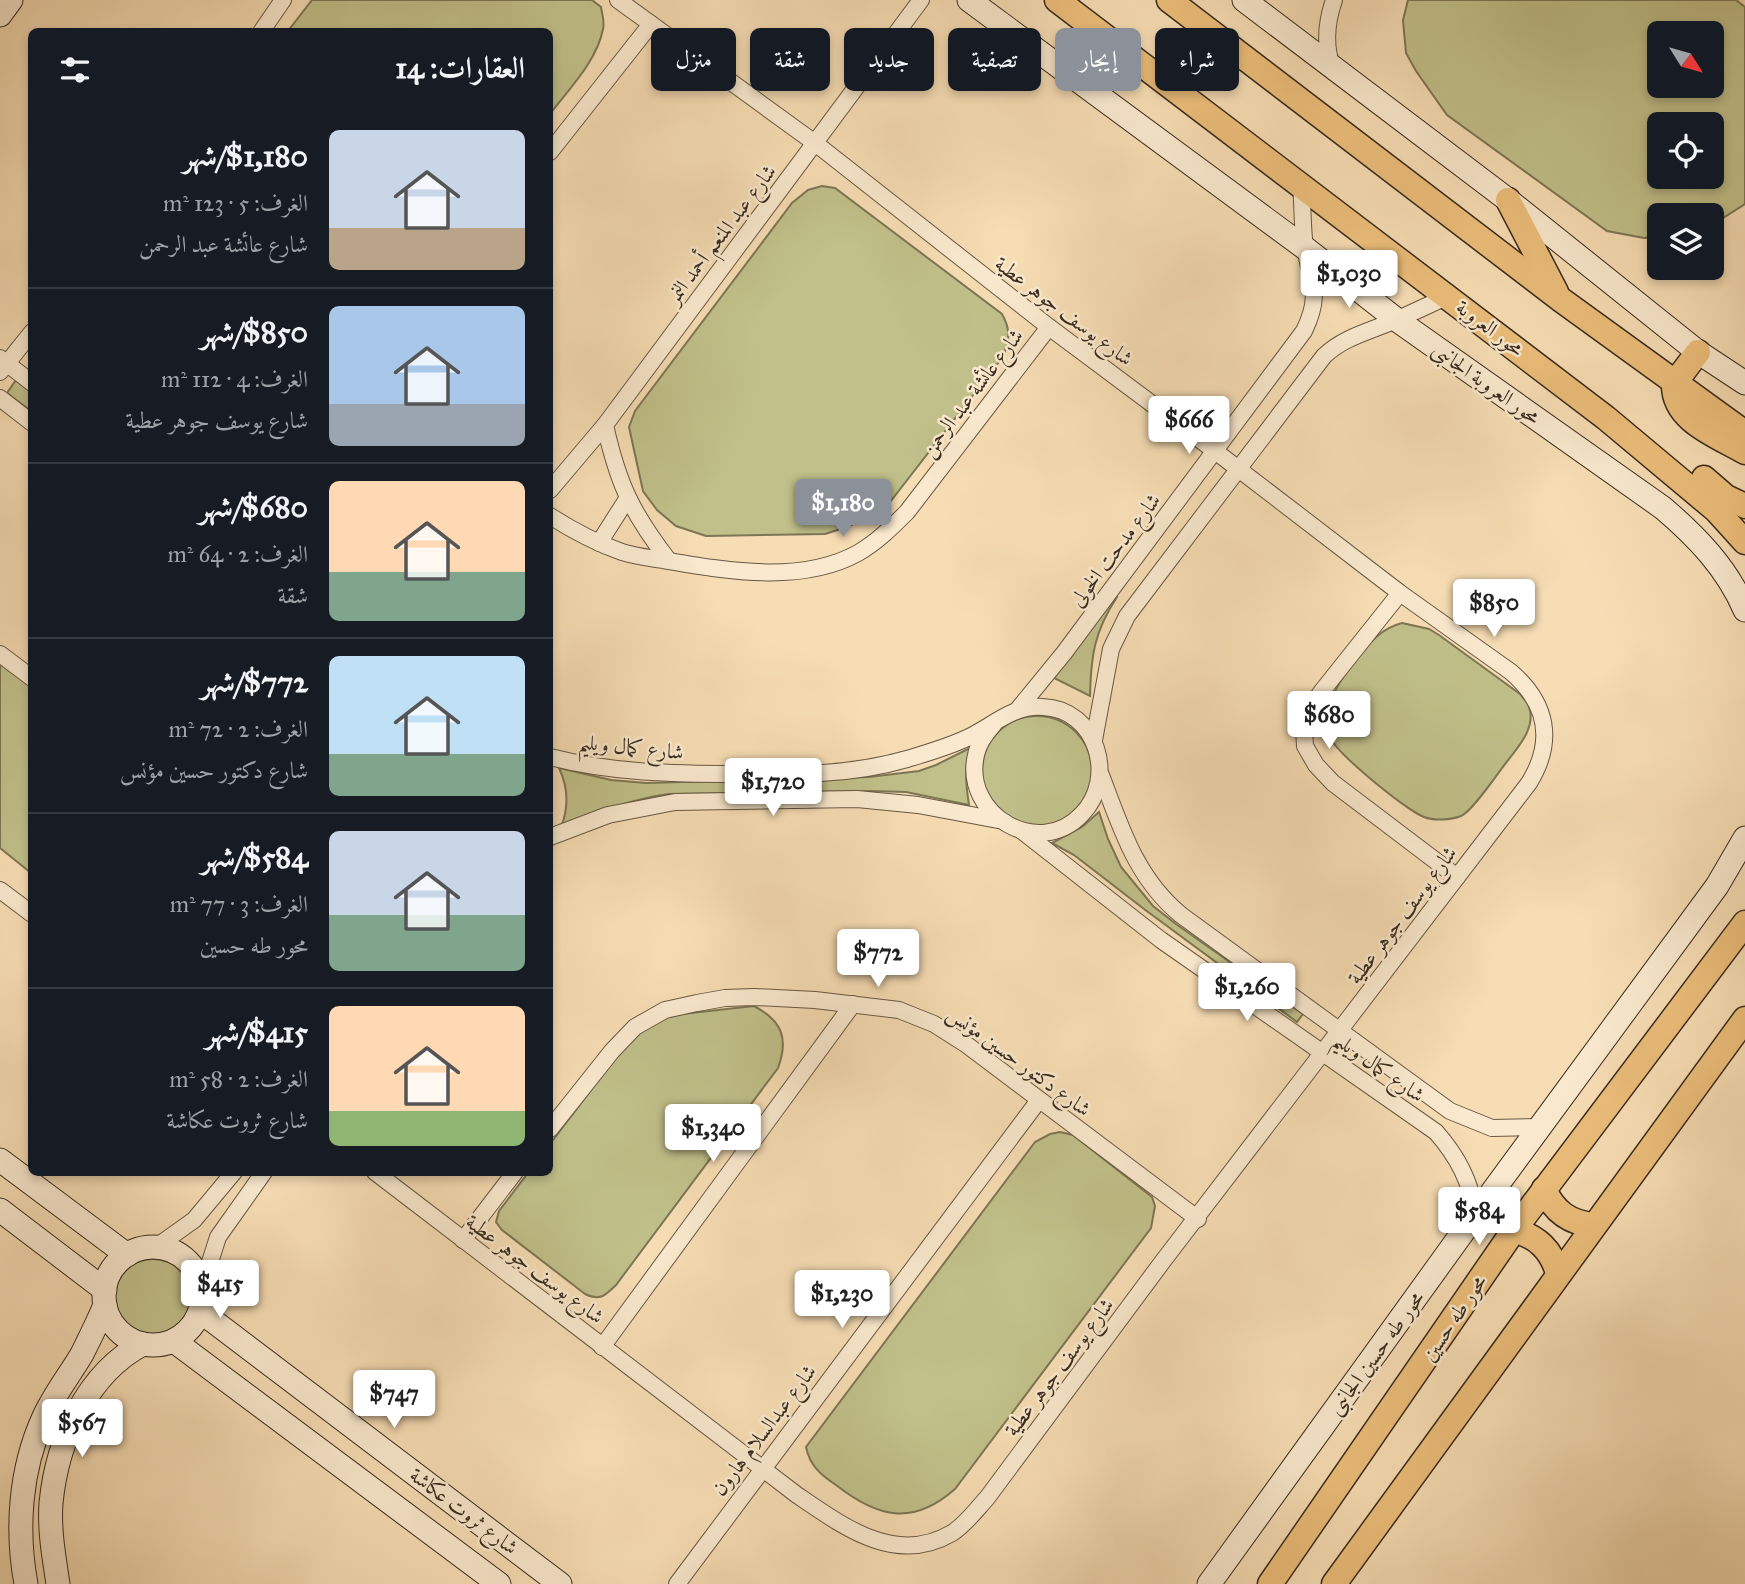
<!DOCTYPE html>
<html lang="ar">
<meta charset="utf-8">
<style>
:root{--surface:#171b24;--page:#242831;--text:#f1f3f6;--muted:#9ea1a6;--line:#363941;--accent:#8c9099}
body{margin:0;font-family:"IM FELL Great Primer",Amiri,serif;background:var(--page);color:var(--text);direction:rtl;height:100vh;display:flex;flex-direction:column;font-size:26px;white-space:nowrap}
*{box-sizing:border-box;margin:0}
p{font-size:23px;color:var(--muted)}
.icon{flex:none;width:38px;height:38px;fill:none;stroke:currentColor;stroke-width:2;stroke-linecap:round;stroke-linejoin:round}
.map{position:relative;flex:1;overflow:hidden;direction:ltr}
.drawer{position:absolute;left:28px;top:28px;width:525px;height:1148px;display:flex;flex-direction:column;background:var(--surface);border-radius:10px;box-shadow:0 4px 10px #0003;direction:rtl}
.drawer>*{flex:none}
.hud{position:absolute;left:574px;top:28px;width:665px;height:63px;direction:rtl;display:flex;gap:14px}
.needle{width:46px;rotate:127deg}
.fabs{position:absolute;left:1647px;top:21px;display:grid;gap:14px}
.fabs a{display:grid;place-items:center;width:77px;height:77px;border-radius:10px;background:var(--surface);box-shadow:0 4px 10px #0003;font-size:35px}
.price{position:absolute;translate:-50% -60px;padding:0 16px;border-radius:7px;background:#fff;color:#222;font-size:23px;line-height:46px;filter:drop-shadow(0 2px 4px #0008)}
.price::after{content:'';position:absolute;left:50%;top:42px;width:21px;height:16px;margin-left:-10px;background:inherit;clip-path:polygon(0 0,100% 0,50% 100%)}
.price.on{background:var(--accent);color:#fff}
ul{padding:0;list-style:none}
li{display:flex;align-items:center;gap:21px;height:175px;padding:0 28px}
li+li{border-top:2px solid var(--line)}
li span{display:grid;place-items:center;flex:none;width:196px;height:140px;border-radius:10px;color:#555}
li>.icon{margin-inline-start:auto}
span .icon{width:84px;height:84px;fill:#fffc;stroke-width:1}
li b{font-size:30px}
h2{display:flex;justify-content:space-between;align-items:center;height:84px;padding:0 28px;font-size:30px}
.tag{padding:0 24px;border-radius:10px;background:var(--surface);box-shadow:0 4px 10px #0003;font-size:24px;line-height:63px}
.tag.on{background:var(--accent);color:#fff}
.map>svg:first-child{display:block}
.green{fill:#c1c08a;stroke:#7d7654;stroke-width:2;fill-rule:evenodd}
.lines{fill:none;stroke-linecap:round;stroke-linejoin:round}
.street-casing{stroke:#685844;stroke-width:18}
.secondary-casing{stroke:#392b1e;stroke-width:25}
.primary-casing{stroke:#392b1e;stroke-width:27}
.street{stroke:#fae9ce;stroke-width:16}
.secondary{stroke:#fae9ce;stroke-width:23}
.primary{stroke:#ecbe7a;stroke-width:24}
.labels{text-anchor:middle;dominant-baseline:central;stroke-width:5;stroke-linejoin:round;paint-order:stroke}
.street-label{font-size:21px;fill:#392b1e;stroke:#fae9ce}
</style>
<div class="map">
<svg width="1745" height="1584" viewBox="0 0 1745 1584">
<rect width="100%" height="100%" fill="#f7ddb4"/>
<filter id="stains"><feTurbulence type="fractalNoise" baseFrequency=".00286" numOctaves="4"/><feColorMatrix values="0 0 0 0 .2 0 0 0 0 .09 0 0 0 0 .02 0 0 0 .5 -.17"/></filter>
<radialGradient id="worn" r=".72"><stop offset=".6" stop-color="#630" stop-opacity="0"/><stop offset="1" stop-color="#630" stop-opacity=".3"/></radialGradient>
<g class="green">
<path d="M312 0H592L601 7C602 14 605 22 603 29 597 61 569 89 550 114V32L288 31Z"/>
<path d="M1408 0H1736L1745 7V204L1712 225V215H1659V237L1644 238 1607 231 1447 115 1416 71 1406 53 1403 20ZM1659 33H1712V86H1659ZM1659 124H1712V177H1659Z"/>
<path d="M822 186 835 188 1002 314C1011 330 1010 341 1002 358L890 502 871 516 847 527 825 534 706 536 676 526 657 510 643 491 629 427 635 411 792 203 808 190Z"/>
<polygon points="16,380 31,392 31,411 7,393"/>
<path d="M1112 594 1117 597C1094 632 1091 656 1090 696L1046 674Z"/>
<path d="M1402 623 1429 629 1439 635 1520 694C1523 698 1528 703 1529 707 1536 726 1520 745 1509 759 1499 771 1473 811 1461 816 1451 820 1434 821 1424 817 1407 811 1333 751 1329 735 1323 707 1337 684 1354 662 1368 645 1379 629 1402 623Z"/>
<polygon points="0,662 31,686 31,873 0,848"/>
<circle cx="1037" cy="771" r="55"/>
<path d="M970 748C964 768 966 785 969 805L906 792 870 791 669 794C630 799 597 813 561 827 569 807 568 787 559 768L611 780 646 783 869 777 919 771 936 765Z"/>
<polygon points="1099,812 1108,839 1121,867 1153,906 1176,924 1303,1014 1297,1022 1144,909 1074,855 1052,843 1082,827"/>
<path d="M754 1006C782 1021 789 1038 778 1068L616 1285C605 1296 600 1301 585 1294L502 1230 496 1222 499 1211 528 1173 550 1172V1144L627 1043 641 1031 660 1019 682 1014Z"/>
<path d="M1060 1132 1073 1135 1152 1197 1155 1206 1151 1228 955 1489C912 1527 877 1517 836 1485 821 1475 810 1466 806 1447L1035 1142 1050 1134Z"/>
<circle cx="153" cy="1297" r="38"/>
</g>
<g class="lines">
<g class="street-casing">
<g id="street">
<polyline points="261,32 283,0"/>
<path d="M1332 67C1324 44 1326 23 1334 0"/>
<polyline points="550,152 651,24"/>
<polyline points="0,358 32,383"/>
<polyline points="0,372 32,332"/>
<polyline points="0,398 32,423"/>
<path d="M605 425C618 484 632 513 669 561"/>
<polyline points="550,490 605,425 921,0"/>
<path d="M550 516C572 530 596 543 622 552 637 557 653 558 669 561 728 571 802 584 858 553 877 542 892 527 907 512L1049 327"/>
<polyline points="599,543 627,499"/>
<polyline points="1400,593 1322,691 1311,706 1306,718 1304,730 1305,746 1316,765 1333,783 1457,877"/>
<polyline points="0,654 32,678"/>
<path d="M1019 708 1064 653 1304 331C1322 294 1311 283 1305 247 1302 227 1303 206 1301 186"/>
<path d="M1094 740 1111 649 1127 616 1324 356C1345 336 1372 331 1398 319 1414 312 1431 304 1448 296"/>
<path d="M550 757C612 773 674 774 739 774 795 775 852 775 907 759 927 753 948 747 967 738 993 726 1012 705 1043 707 1097 709 1117 778 1082 814 1039 860 962 815 976 755 978 743 986 733 994 724"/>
<path d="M1101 775C1121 828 1136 878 1181 915L1450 1111 1492 1128 1542 1127"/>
<path d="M1022 831 1161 940 1436 1132C1458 1157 1470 1181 1476 1214"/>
<polyline points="550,837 608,815 675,802 857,799 918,805 998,820"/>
<polyline points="0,890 32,914"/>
<polyline points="550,1129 612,1051 635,1027 665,1010 697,1003 725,998 755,997 815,1000 899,1010 934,1024 967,1045 1198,1219"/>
<path d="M375 1172 797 1495C844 1527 896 1566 952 1533 965 1525 977 1509 987 1498L1163 1261 1529 783C1555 741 1547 703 1511 672L1400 593 1215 451 1049 327 815 143 618 0"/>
<polyline points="463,1240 515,1172"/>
<polyline points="156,1247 194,1220 234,1172"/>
<polyline points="202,1287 218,1237 264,1172"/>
<polyline points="602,1347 853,1004"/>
<polyline points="677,1584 1039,1100"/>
</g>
</g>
<g class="secondary-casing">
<g id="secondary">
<path d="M969 0 1305 248 1397 320 1663 508C1697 537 1727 568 1745 610"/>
<polyline points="1244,0 1508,200 1698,352 1745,383"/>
<polyline points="0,15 11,0"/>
<polyline points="0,1160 127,1255"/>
<polyline points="0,1210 105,1290"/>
<circle cx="153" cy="1296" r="49"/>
<polyline points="200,1311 560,1584"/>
<polyline points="174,1341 499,1584"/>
<path d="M26 1584C16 1530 20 1470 43 1419 53 1396 69 1376 82 1354 90 1338 98 1322 105 1305"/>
<path d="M58 1584C54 1557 49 1530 51 1503 57 1441 87 1373 143 1344"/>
<polyline points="1209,1584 1476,1214 1717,886 1745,838"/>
</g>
</g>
<g class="primary-casing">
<g id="primary">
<polyline points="1057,0 1606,418 1716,510 1745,542"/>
<polyline points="1169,0 1560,299 1745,433"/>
<polyline points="1508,200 1556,292"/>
<path d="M1698 352 1674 384C1673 421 1718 436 1745 452"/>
<polyline points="1704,478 1726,497 1745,506"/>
<path d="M1544 1189C1554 1212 1570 1223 1594 1225"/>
<path d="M1514 1230C1538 1237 1551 1250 1558 1273"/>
<polyline points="1270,1584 1514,1230 1745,923"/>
<polyline points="1334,1584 1745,1019"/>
</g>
</g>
<use href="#street" class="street"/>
<use href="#secondary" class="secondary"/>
<use href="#primary" class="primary"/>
</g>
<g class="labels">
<g class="street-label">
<text transform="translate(721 234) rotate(-53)">شارع عبد المنعم أحمد النمر</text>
<text transform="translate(1064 311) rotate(37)">شارع يوسف جوهر عطية</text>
<text transform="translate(1490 328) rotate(37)">محور العروبة</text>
<text transform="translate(1486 383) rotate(35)">محور العروبة الجانبى</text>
<text transform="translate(972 393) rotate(-53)">شارع عائشة عبد الرحمن</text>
<text transform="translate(1115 550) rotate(-53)">شارع مدحت الخولى</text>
<text transform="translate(631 747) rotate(6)">شارع كمال ويليم</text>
<text transform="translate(1402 915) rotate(-53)">شارع يوسف جوهر عطية</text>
<text transform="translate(1019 1061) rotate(36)">شارع دكتور حسين مؤنس</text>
<text transform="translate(1379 1067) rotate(35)">شارع كمال ويليم</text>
<text transform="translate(535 1269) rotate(37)">شارع يوسف جوهر عطية</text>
<text transform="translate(1454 1318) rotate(-56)">محور طه حسين</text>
<text transform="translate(1376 1353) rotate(-54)">محور طه حسين الجانبى</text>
<text transform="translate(1059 1367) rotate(-53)">شارع يوسف جوهر عطية</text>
<text transform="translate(764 1430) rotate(-53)">شارع عبدالسلام هارون</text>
<text transform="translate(464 1511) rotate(37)">شارع ثروت عكاشة</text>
</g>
</g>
<rect width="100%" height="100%" filter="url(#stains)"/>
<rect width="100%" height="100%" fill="url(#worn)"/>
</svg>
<div class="fabs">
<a><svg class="needle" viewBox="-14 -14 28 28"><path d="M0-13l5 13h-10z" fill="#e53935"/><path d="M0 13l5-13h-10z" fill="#9ea1a6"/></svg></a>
<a><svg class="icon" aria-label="locate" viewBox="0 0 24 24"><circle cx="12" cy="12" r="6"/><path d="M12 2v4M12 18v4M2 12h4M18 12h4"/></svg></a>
<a><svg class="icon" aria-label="layers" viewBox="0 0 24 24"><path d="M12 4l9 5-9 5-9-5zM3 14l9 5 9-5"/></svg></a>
</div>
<b class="price" style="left:1349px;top:310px">$1,030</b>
<b class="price" style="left:1189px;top:456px">$666</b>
<b class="price on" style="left:843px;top:539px">$1,180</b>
<b class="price" style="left:1494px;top:639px">$850</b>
<b class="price" style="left:1329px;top:751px">$680</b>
<b class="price" style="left:773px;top:818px">$1,720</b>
<b class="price" style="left:878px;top:989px">$772</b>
<b class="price" style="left:1247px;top:1023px">$1,260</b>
<b class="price" style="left:713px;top:1164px">$1,340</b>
<b class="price" style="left:1479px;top:1247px">$584</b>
<b class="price" style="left:220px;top:1320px">$415</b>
<b class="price" style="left:842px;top:1330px">$1,230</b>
<b class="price" style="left:394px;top:1430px">$747</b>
<b class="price" style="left:82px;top:1459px">$567</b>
<div class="hud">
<a class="tag">شراء</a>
<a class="tag on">إيجار</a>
<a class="tag">تصفية</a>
<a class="tag">جديد</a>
<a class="tag">شقة</a>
<a class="tag">منزل</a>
</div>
<section class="drawer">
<h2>العقارات: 14<svg class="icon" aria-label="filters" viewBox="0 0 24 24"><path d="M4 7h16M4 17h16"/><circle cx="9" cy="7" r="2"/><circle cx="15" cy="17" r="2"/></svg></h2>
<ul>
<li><span style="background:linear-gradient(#c9d6e8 70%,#b9a48a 0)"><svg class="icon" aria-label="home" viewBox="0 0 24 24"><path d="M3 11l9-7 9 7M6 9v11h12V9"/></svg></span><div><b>$1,180/شهر</b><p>الغرف: 5 · 123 m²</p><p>شارع عائشة عبد الرحمن</p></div></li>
<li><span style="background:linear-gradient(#a9c7e8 70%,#9aa5b1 0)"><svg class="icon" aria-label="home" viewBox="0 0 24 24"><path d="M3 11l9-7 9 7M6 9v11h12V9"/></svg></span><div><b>$850/شهر</b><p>الغرف: 4 · 112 m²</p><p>شارع يوسف جوهر عطية</p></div></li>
<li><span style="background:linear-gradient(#ffd9b3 65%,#7fa58c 0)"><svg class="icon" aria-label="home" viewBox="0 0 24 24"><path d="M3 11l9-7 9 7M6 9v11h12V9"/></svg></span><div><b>$680/شهر</b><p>الغرف: 2 · 64 m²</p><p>شقة</p></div></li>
<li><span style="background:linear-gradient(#bfe0f5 70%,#7fa58c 0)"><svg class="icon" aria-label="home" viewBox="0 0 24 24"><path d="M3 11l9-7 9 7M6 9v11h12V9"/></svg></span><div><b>$772/شهر</b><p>الغرف: 2 · 72 m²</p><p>شارع دكتور حسين مؤنس</p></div></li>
<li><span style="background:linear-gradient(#c9d6e8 60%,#7fa58c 0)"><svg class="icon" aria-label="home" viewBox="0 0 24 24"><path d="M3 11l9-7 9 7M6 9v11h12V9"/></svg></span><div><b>$584/شهر</b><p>الغرف: 3 · 77 m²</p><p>محور طه حسين</p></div></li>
<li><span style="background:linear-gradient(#ffd9b3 75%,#8fb573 0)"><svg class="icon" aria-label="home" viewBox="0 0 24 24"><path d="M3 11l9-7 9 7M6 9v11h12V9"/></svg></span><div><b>$415/شهر</b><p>الغرف: 2 · 58 m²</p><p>شارع ثروت عكاشة</p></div></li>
</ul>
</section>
</div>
